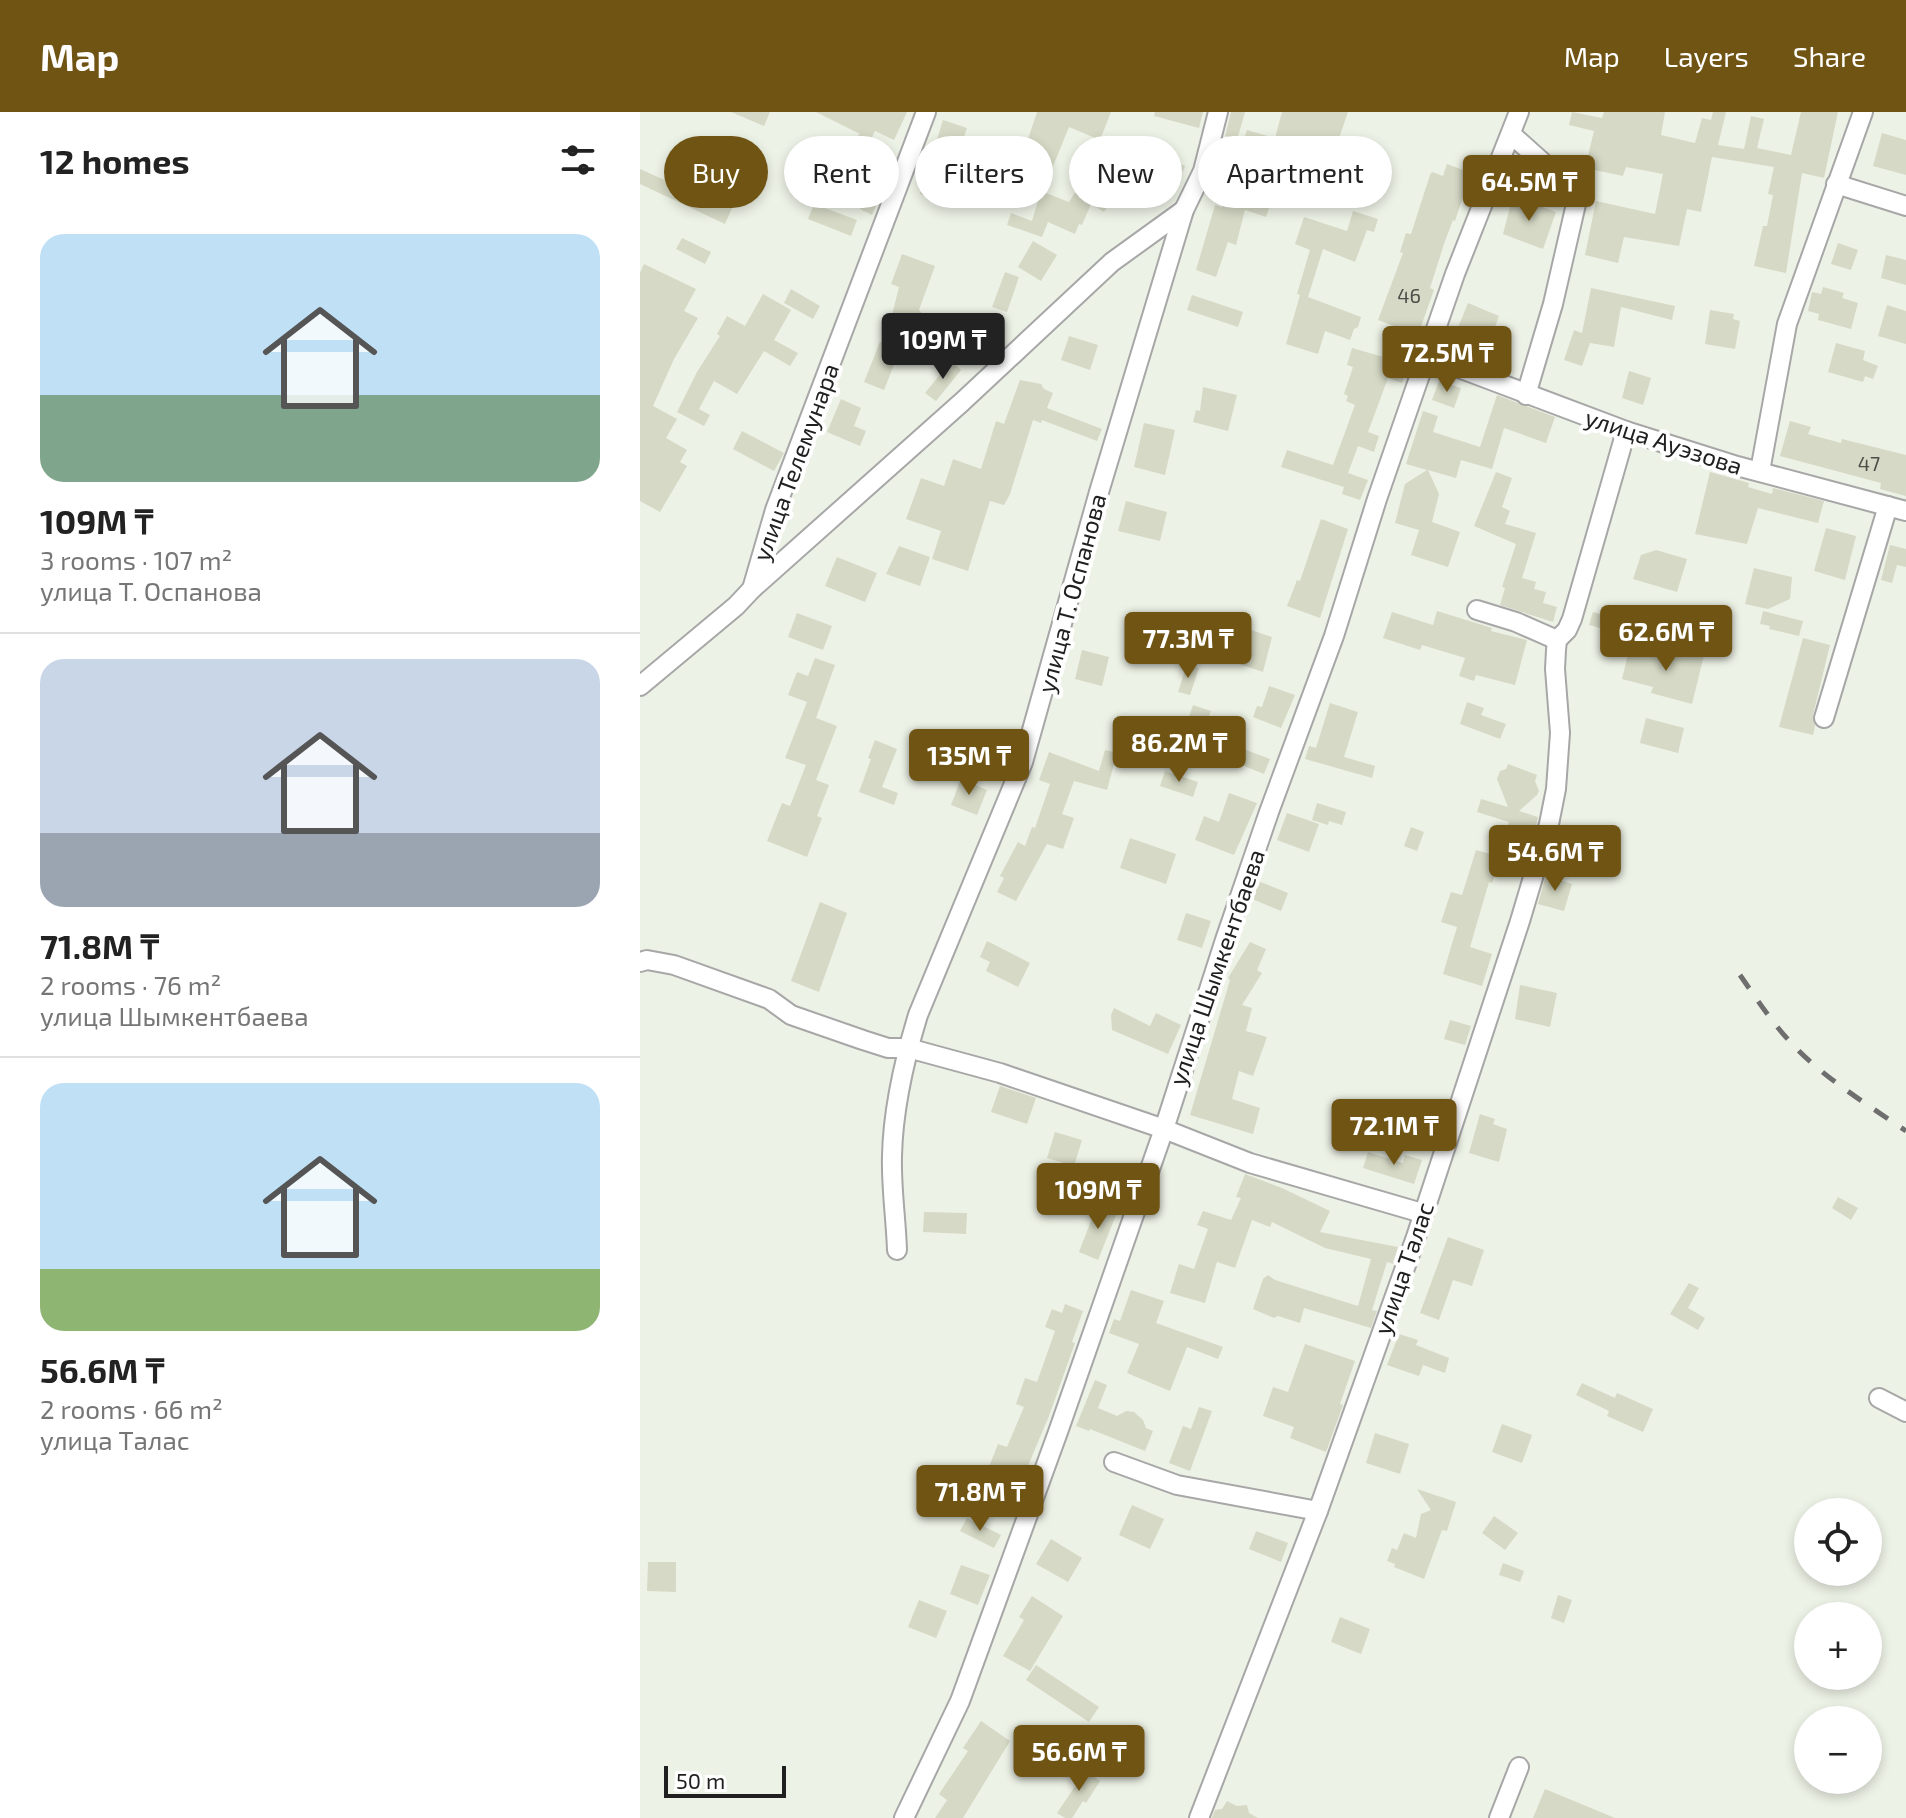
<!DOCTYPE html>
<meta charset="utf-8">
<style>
:root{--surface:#fff;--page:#f2f2f2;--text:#222;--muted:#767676;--line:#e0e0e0;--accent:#705413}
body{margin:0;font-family:"Exo 2",sans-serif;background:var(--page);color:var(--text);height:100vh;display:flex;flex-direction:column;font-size:30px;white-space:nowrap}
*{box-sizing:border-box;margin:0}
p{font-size:26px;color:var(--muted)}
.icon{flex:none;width:44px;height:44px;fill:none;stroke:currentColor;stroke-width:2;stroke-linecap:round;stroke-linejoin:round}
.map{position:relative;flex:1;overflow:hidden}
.sheet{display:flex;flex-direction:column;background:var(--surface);width:640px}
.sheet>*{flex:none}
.guide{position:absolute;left:24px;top:24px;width:760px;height:72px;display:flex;gap:16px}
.buttons{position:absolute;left:1154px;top:1386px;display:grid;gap:16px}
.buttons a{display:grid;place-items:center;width:88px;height:88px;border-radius:50%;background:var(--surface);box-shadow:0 4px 12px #0003;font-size:40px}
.scale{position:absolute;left:24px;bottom:20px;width:122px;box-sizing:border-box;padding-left:8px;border:4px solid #202020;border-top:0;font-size:22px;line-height:28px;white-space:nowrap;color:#202020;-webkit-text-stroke:6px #fff;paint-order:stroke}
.price{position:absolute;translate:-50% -68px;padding:0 18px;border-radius:8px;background:var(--accent);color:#fff;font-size:26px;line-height:52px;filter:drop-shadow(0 2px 4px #0008)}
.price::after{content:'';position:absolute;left:50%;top:48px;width:24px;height:18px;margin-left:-12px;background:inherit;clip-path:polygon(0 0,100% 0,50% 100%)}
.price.selected{background:#222;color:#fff}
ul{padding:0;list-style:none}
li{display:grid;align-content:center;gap:16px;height:424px;padding:0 40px}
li+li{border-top:2px solid var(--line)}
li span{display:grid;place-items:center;height:248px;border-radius:24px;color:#555}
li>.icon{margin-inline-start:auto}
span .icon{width:144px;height:144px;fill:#fffc;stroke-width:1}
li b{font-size:34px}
h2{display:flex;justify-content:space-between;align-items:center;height:96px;padding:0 40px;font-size:34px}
.chip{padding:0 28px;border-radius:36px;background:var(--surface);box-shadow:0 4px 12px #0003;font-size:28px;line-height:72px}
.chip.selected{background:var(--accent);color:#fff}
header{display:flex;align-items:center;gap:48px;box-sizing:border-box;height:112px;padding:0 40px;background:var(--accent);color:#fff}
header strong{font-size:38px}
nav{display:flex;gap:44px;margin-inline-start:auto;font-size:28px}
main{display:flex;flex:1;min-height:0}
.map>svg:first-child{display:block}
.building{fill:#d6d9c5}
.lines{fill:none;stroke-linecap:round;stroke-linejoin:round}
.street-casing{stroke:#a7a7a7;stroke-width:22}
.street{stroke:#fff;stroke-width:18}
.rail{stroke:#6e6e6e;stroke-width:5;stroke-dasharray:16 16;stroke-linecap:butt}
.labels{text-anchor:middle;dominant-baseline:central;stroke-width:8;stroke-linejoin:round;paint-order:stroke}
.number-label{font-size:20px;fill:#4e4e49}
.street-label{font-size:24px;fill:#202020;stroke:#fff}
</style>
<header>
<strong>Map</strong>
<nav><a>Map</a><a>Layers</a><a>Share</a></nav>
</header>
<main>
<section class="sheet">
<h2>12 homes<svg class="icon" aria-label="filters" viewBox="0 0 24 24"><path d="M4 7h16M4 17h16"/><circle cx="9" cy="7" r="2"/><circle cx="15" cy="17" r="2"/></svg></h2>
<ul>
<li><span style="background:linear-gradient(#bfe0f5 65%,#7fa58c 0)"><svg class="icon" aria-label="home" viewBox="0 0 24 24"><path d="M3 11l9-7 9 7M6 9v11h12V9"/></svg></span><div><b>109M ₸</b><p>3 rooms · 107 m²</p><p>улица Т. Оспанова</p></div></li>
<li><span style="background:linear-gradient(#c9d6e8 70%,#9aa5b1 0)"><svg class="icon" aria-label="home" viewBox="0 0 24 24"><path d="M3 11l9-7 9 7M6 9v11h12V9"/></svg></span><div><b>71.8M ₸</b><p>2 rooms · 76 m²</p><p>улица Шымкентбаева</p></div></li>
<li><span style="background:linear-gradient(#bfe0f5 75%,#8fb573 0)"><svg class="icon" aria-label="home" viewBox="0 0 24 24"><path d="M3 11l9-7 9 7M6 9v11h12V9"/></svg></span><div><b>56.6M ₸</b><p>2 rooms · 66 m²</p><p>улица Талас</p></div></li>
</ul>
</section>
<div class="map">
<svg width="1266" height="1706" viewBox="0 0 1266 1706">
<rect width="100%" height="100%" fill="#edf2e6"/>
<g class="building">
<polygon points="91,0 130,0 124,14"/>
<polygon points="176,0 267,0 254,28 235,19 222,46 232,51 223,70 194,56 205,33 220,22"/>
<polygon points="397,0 471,0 460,28 429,15 403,79 379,71 381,65 376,63"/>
<polygon points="515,0 563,0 559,16 514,4"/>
<polygon points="591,0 605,0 597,28 585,24"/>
<polygon points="642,0 708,0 695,38 687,35 679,63 644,52 626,105 605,98 596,133 588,130 576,165 556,158 575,93 582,95 607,18 635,26"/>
<polygon points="932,0 962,6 964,0 1025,0 1021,23 1055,31 1062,6 1071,8 1073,0 1086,0 1078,33 1104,37 1111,4 1124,7 1117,36 1151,43 1161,0 1198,0 1184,66 1162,61 1146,161 1114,154 1123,114 1127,114 1133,83 1128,82 1134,55 1072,45 1061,100 1047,97 1039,134 984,125 978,151 945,143 956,89 1015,102 1023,62 986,55 983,64 945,56 954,19 929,13"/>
<polygon points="303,8 327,16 322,31 344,38 340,51 322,45 308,90 280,82"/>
<polygon points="1242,21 1266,28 1266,63 1233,54"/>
<polygon points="517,41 545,54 533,82 505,69"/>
<polygon points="807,52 831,61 815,109 813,108 805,129 790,176 794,178 778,223 738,208 763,141 760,140 766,121 771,122 790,63 792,60 803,64"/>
<polygon points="0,57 65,86 71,74 97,85 85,112 0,72"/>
<polygon points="448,60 478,78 464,100 451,92 442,113 439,112 435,122 408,110 402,125 367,113 371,101 392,109 401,79 429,90"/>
<polygon points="229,76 241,82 232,103 220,97"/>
<polygon points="872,87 883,91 884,88 916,100 903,137 863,122"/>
<polygon points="174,92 217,108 211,124 168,107"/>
<polygon points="713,99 738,107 734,120 727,118 715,150 683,137 668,185 721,205 718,215 714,217 710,228 685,219 678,242 646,232 660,183 657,182 670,138 655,132 664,105 707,119"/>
<polygon points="42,126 71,140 65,152 36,137"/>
<polygon points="393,129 417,143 401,169 378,155"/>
<polygon points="1198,131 1218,138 1211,158 1191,152"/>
<polygon points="262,142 295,154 279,198 284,204 276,233 263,230 244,278 224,270 240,230 245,231 259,175 251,172"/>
<polygon points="1246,143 1266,148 1266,173 1241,166"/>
<polygon points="4,152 56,177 44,199 58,206 34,247 13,294 37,307 26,326 47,338 40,350 47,354 20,400 0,389 0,161"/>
<polygon points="365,160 379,165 367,200 352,195"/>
<polygon points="1183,175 1204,181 1202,186 1218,191 1211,217 1178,208 1179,202 1168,199 1172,180 1181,182"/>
<polygon points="951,176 1035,194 1032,208 981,195 974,235 950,231 942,254 924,248 934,218 942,221"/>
<polygon points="151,177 180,194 173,207 144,191"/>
<polygon points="123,182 151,198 134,228 158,241 150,254 124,239 97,282 74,269 59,297 70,303 64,314 37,300 57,260 80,224 77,222 87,204 105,214"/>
<polygon points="552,183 603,200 598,215 547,198"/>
<polygon points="828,191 859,204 845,241 813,228"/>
<polygon points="1247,193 1266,199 1266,232 1238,224"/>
<polygon points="1070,198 1094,202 1093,207 1100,209 1095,237 1065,232"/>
<polygon points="429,224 458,233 450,258 421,248"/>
<polygon points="1196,231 1225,239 1223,248 1238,254 1233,267 1225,264 1223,270 1188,260"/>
<polygon points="712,236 754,248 751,255 766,259 762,271 748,266 728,320 739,324 734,340 718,334 708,361 728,368 720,388 702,382 704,375 641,355 647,338 693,353 715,293 706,289 708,284 704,282 713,255 707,253"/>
<polygon points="311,249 321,258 296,289 285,281"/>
<polygon points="989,259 1011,266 1003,293 982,286"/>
<polygon points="380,268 401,272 404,277 413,281 407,296 462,317 457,329 402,308 401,311 393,308 370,382 364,393 350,389 328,459 292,447 301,419 266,407 281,366 304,374 313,347 341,357 356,309 364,312"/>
<polygon points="799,269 821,276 814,296 792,288"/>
<polygon points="563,275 597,283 588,319 553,310 556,298 560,299"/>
<polygon points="857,283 915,305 906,331 864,316 852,357 821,348 816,366 788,358 799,382 792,410 820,420 808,455 771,443 779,418 755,411 765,372 787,358 766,352 783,299 798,304 793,320 840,335"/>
<polygon points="201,287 221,296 214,314 226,319 220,334 187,320"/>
<polygon points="1150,309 1171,315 1168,322 1201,331 1202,327 1266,343 1266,384 1240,377 1241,371 1140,344"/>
<polygon points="504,311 535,318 525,363 494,355"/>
<polygon points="102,319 144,341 134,359 93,337"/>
<polygon points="856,360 872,366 862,395 870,399 865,412 896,421 882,466 896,470 894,477 906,480 903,491 917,495 913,510 860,493 865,476 862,475 876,432 834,414"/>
<polygon points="1070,360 1109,371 1108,375 1132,382 1133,376 1184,389 1178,411 1118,396 1107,432 1055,422"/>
<polygon points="486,389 527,400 520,429 478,419"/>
<polygon points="681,407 708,417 680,506 647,494 657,468 660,469"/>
<polygon points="1186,416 1216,424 1205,468 1174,459"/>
<polygon points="1250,433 1266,437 1266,455 1257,453 1252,471 1241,468"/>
<polygon points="259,434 290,445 280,474 246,462"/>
<polygon points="1016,438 1047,447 1037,480 993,467 1001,443"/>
<polygon points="197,445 237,461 225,490 185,474"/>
<polygon points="1114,456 1152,465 1150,487 1128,497 1105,492"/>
<polygon points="797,499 852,516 851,519 887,528 875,573 836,563 834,569 819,564 825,546 782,533 780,538 743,526 752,500 793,513"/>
<polygon points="1123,499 1163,509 1159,524 1129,517 1130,514 1120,512"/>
<polygon points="953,500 997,512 993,525 949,513"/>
<polygon points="157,501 192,514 183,538 148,525"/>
<polygon points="605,516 632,525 623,560 593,550"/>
<polygon points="1163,526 1190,533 1173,603 1175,614 1173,623 1139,615"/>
<polygon points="1029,535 1064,543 1052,592 1011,581 1013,575 982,567 989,538 1026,547"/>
<polygon points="442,538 469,545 462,574 435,567"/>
<polygon points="175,546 195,553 176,606 197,614 176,668 189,673 177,704 182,706 167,745 127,729 142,691 150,694 166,653 145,646 167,590 148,583 157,560 168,564"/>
<polygon points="547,552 559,556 550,583 538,580"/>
<polygon points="629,574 655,583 641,616 613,605 617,594 622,595"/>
<polygon points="827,590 844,596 841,603 866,612 860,627 820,612"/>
<polygon points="690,591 718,600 704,645 735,654 732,666 665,647 669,634 676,636"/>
<polygon points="553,593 571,599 566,611 549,605"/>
<polygon points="1006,606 1044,616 1038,641 1000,631"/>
<polygon points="235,628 257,637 242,675 258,681 254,693 219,680 231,647 228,646"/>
<polygon points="593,633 630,647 624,662 587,647"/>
<polygon points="465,638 477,641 467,678 434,669 422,702 434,706 423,737 407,732 376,789 357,780 364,766 360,764 378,730 385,734 392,715 395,716 410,672 399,668 409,640 459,659"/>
<polygon points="868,652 897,663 895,669 899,679 897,683 879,699 898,705 895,718 882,714 870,748 884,753 881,765 857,757 852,771 849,770 830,835 852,842 842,874 803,862 817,815 801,810 811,780 822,783 836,738 857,744 869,710 837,700 841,687 868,695 857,667 860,659 866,657"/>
<polygon points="525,659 558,670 553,685 520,674"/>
<polygon points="321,667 347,678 337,703 311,693"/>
<polygon points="589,681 617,691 594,743 555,728 564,704 579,710"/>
<polygon points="677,691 706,700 702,713 689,709 688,713 672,708"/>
<polygon points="647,701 679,712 669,740 637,728"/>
<polygon points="771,715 784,720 777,739 764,734"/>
<polygon points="490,726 536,742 526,772 480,756"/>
<polygon points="906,763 932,772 924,799 898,792"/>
<polygon points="618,769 648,781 641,799 612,787"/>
<polygon points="180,790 207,801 179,880 151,869"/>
<polygon points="546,801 571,809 562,836 537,828"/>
<polygon points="347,829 390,851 378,875 346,859 350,850 340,845"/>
<polygon points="610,830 626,837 617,858 622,861 602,893 612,896 606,919 627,925 613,964 599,959 592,987 620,996 613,1022 550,1003 590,868 588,866"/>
<polygon points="880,873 917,881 910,915 875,907"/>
<polygon points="474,896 510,914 516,901 541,913 528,942 472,918 471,903"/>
<polygon points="810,908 831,914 825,933 804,927"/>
<polygon points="360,974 396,986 387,1012 351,1000"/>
<polygon points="840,1002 855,1007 853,1012 867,1017 859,1050 829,1041"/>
<polygon points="415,1020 442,1028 434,1054 407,1046"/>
<polygon points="728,1040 763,1051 765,1043 782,1048 774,1072 723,1056"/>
<polygon points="605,1062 642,1076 690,1099 680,1120 758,1135 754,1152 747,1150 732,1198 737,1199 731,1216 664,1196 660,1211 638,1204 634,1206 613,1197 623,1167 628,1163 635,1168 718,1194 731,1147 685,1136 632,1110 630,1115 612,1108 595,1156 577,1150 565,1191 530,1181 539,1152 554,1157 568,1117 557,1113 563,1099 591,1108 601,1086 596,1085"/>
<polygon points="1198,1085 1218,1096 1211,1108 1192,1096"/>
<polygon points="458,1091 478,1098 458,1148 439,1140"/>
<polygon points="284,1100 327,1101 326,1122 283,1120"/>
<polygon points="808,1125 844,1138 832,1174 813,1168 799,1208 780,1201"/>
<polygon points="1049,1171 1059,1176 1048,1196 1065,1206 1058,1218 1030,1202"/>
<polygon points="491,1178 524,1189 516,1211 583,1235 578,1247 547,1235 530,1279 487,1261 499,1232 469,1221 474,1207 480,1209"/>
<polygon points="425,1192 443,1199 432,1230 435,1231 409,1304 382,1368 349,1355 358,1332 367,1335 384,1295 376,1292 385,1266 397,1270 415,1219 405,1215 412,1197 422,1201"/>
<polygon points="759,1222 778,1228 776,1233 809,1246 805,1261 783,1253 779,1264 747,1253"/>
<polygon points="665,1232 715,1249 700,1292 703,1293 686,1340 650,1326 654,1315 623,1304 633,1275 648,1280"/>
<polygon points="455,1268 467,1273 458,1296 477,1304 486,1299 494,1300 503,1308 506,1316 513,1319 505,1339 450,1317 449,1319 436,1314"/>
<polygon points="942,1271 975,1286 977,1281 1013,1297 1003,1320 967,1304 969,1299 936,1283"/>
<polygon points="559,1295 572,1299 550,1359 529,1351 543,1314 551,1317"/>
<polygon points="862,1312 892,1323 882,1351 852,1340"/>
<polygon points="735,1321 769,1332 760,1362 726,1351"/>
<polygon points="777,1377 816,1390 807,1419 802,1418 784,1467 754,1455 755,1452 747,1449 752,1436 757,1438 764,1421 776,1426 781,1402 791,1398"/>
<polygon points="492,1393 524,1407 510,1437 479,1423"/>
<polygon points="854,1404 878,1421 865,1438 842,1421"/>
<polygon points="327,1406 361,1423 354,1436 320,1419"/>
<polygon points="616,1419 648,1431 641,1450 609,1437"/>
<polygon points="411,1427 442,1446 428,1470 396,1452"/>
<polygon points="8,1450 36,1450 36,1480 7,1479"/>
<polygon points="863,1451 884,1459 880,1470 859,1463"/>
<polygon points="321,1453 350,1463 338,1493 310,1482"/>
<polygon points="918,1483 932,1488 924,1511 911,1506"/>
<polygon points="392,1484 423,1504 390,1559 363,1544 384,1508 379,1505"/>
<polygon points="279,1488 307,1499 296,1526 268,1515"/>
<polygon points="700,1505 730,1517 721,1542 691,1530"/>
<polygon points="396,1553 459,1595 449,1610 386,1568"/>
<polygon points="341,1609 370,1629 323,1706 295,1706 307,1688 299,1682 328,1639 323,1636"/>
<polygon points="459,1619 483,1638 474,1650 450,1631"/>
<polygon points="439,1655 460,1669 446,1691 443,1689 432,1706 425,1706 417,1701 438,1670 432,1666"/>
<polygon points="905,1677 975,1706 893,1706"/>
<polygon points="587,1689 597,1694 607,1693 609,1701 618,1706 572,1706 575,1698 582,1697"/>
</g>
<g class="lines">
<g class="street-casing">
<g id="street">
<polyline points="871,22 930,75 935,83 936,92 913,192 886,283"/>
<polyline points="1196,72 1266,94"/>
<polyline points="787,244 986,319 1097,354 1266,399"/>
<polyline points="1120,359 1147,212 1223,0"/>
<polyline points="112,477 135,398 286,0"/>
<polyline points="837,498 876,510 917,528"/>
<polyline points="0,574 96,494 112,477 322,290 472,150 544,98"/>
<polyline points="1184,606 1248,394"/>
<polyline points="0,850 7,848 34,853 129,887 151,903 223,928 248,936 268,936 360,961 524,1017 610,1051 782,1101"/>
<path d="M257 1138C256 1107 251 1075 252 1044 253 996 264 949 278 903L383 650 459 380 544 98 563 59 578 0"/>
<polyline points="1239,1286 1266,1300"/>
<polyline points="474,1350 537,1373 678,1399"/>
<polyline points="264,1706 320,1589 418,1320 524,1017 585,828 629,700 694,524 737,387 815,162 879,0"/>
<polyline points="559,1706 678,1399 776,1125 880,809 909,712 916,677 920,621 915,557 916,538 917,528 927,518 932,507 986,319"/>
<polyline points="859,1706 879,1655"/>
</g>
</g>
<use href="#street" class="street"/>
<path class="rail" d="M1100 863C1118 889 1135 915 1157 937 1186 967 1231 995 1266 1019"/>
</g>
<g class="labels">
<g class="number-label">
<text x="769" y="183">46</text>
<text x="1229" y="351">47</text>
</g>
<g class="street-label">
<text transform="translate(1024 329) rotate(18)">улица Ауэзова</text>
<text transform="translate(155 350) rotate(-70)">улица Телемунара</text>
<text transform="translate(431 481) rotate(-75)">улица Т. Оспанова</text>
<text transform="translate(576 855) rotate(-71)">улица Шымкентбаева</text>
<text transform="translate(763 1156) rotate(-71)">улица Талас</text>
</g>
</g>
</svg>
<div class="buttons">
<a><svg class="icon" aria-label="locate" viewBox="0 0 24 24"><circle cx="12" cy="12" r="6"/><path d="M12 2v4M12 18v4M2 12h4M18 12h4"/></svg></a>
<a>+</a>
<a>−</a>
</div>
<div class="scale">50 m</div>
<b class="price" style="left:889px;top:111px">64.5M ₸</b>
<b class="price selected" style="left:303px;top:269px">109M ₸</b>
<b class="price" style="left:807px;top:282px">72.5M ₸</b>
<b class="price" style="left:1026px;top:561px">62.6M ₸</b>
<b class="price" style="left:548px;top:568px">77.3M ₸</b>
<b class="price" style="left:539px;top:672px">86.2M ₸</b>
<b class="price" style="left:329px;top:685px">135M ₸</b>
<b class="price" style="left:915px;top:781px">54.6M ₸</b>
<b class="price" style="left:754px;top:1055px">72.1M ₸</b>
<b class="price" style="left:458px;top:1119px">109M ₸</b>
<b class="price" style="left:340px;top:1421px">71.8M ₸</b>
<b class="price" style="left:439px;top:1681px">56.6M ₸</b>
<div class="guide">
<a class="chip selected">Buy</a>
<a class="chip">Rent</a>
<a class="chip">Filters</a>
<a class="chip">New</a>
<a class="chip">Apartment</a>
</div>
</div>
</main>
